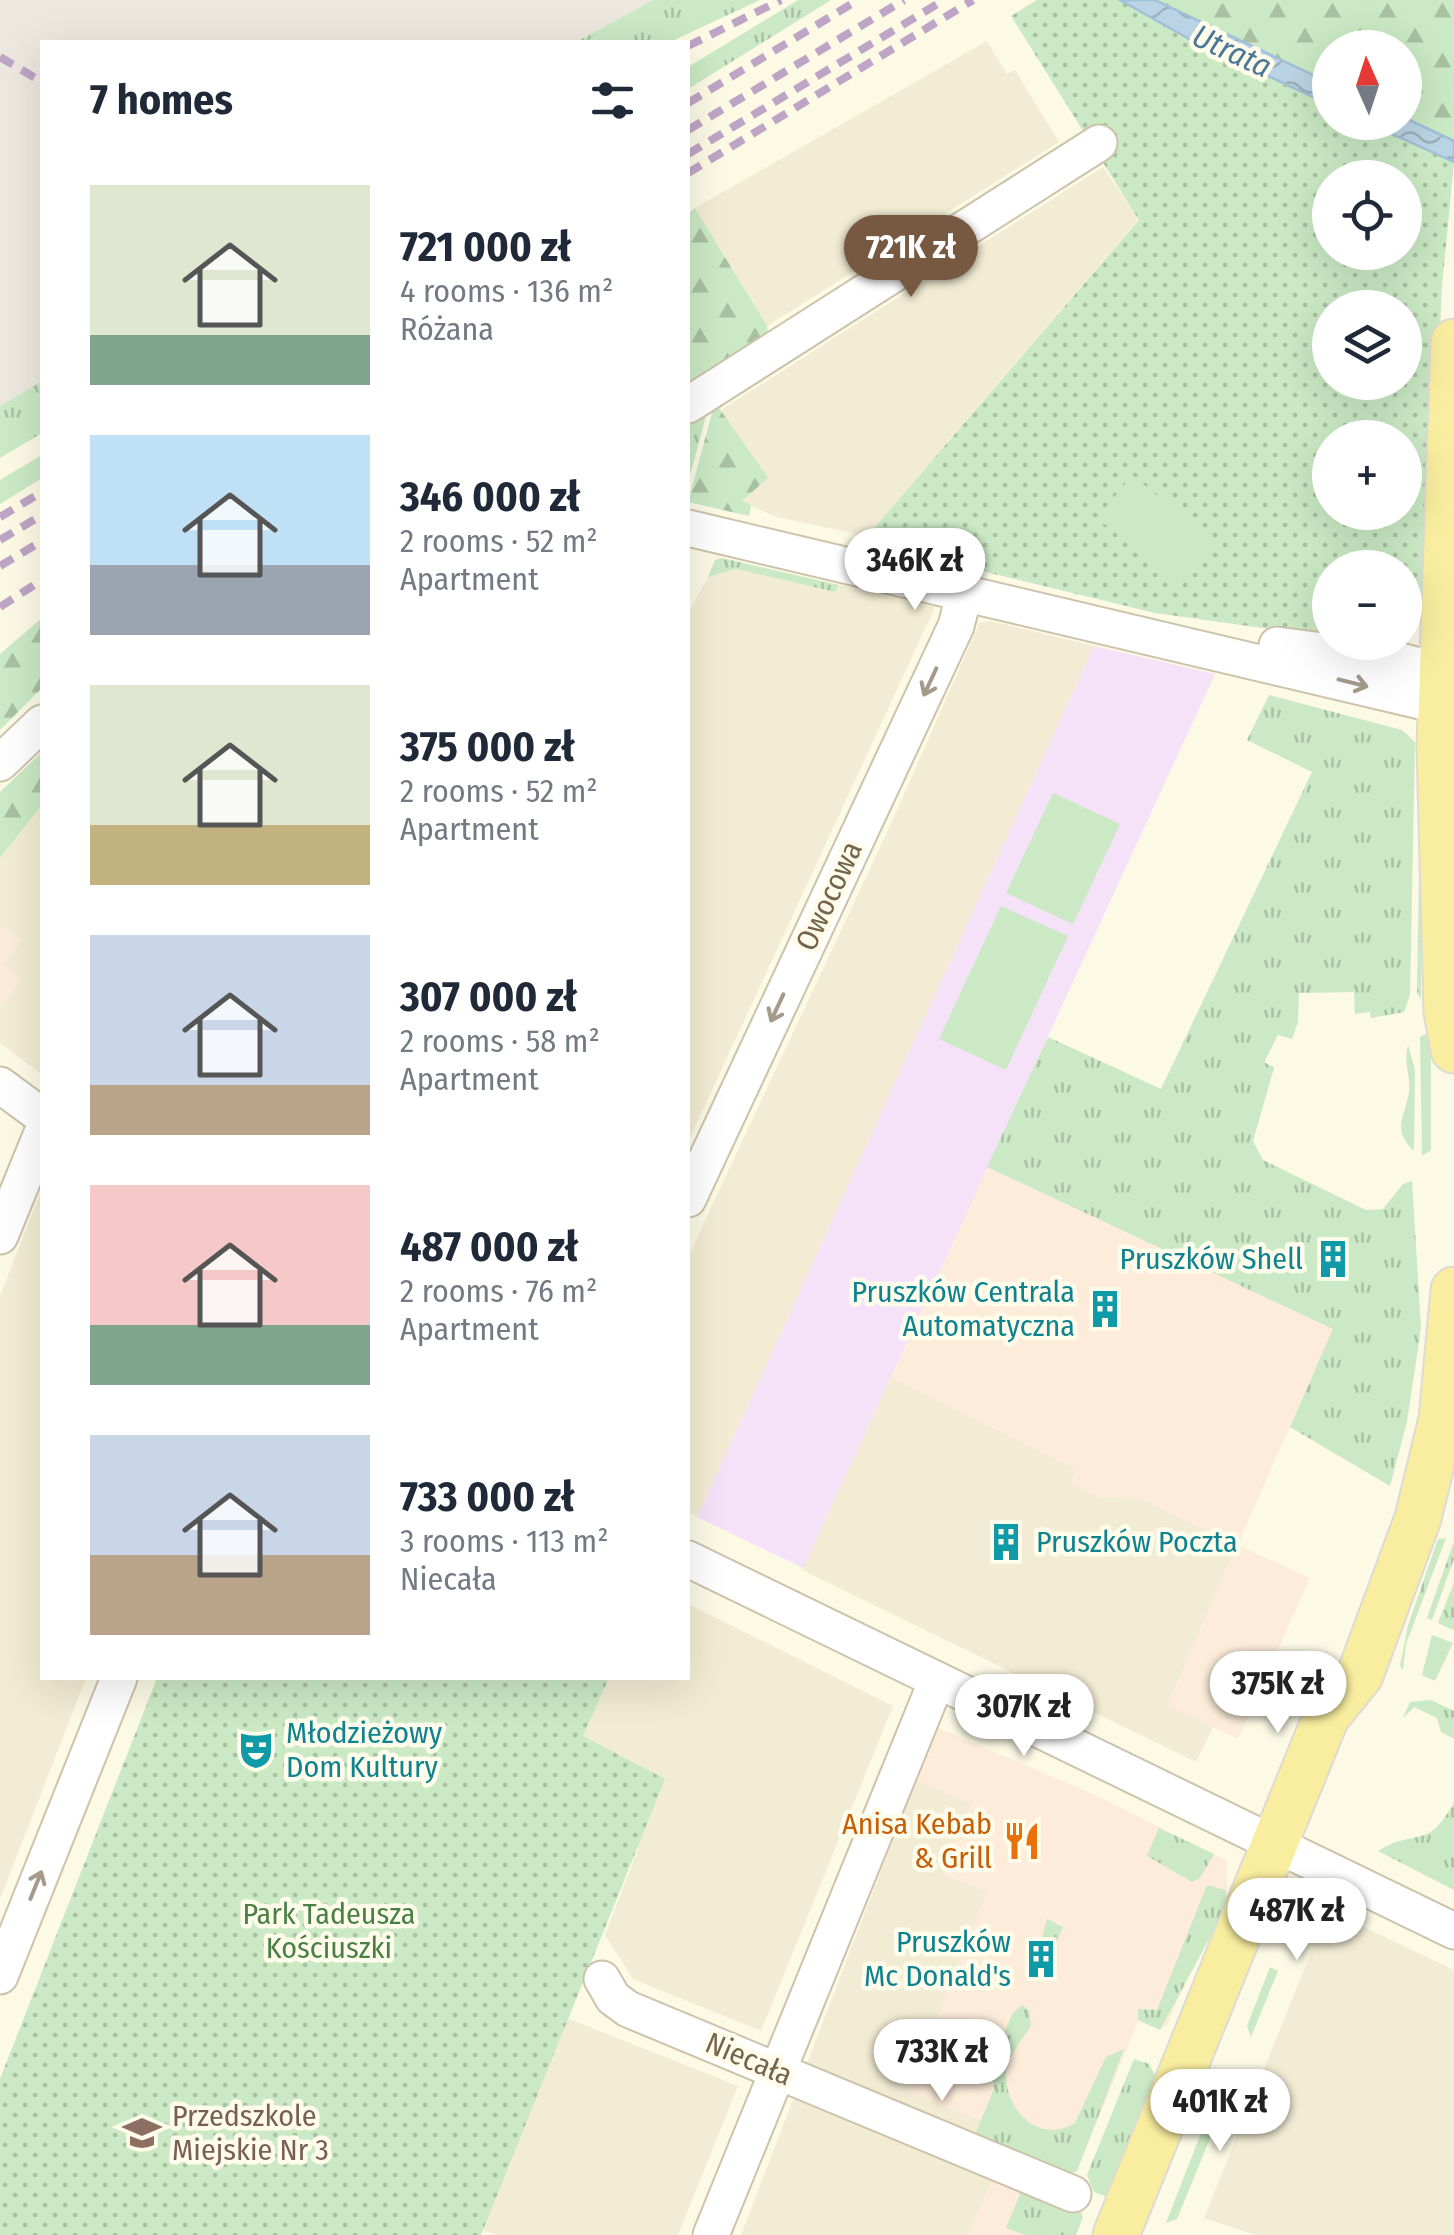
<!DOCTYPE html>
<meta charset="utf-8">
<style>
:root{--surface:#fff;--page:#f6f6f7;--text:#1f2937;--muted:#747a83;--accent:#775941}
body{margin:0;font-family:"Fira Sans Condensed",sans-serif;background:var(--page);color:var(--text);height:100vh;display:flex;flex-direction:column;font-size:38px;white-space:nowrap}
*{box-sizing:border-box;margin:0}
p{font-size:32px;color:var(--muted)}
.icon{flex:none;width:55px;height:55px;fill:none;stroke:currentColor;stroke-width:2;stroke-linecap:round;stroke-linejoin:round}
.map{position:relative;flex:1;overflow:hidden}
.panel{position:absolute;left:40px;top:40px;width:650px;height:1640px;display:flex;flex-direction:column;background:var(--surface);border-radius:0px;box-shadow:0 10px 40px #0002}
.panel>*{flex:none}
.needle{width:65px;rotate:357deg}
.tools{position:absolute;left:1312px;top:30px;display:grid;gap:20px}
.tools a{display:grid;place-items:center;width:110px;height:110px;border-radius:50%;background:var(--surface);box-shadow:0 10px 40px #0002;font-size:50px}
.price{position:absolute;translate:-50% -85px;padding:0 22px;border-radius:35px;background:#fff;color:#222;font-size:32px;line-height:65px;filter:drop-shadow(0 2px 5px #0008)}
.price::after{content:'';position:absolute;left:50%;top:60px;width:30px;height:22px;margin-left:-15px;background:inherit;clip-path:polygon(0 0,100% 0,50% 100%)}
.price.active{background:var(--accent);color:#fff}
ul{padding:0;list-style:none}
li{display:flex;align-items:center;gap:30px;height:250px;padding:0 50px}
li span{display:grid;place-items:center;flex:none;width:280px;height:200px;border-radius:0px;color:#555}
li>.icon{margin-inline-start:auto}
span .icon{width:120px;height:120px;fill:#fffc;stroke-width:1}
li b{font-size:42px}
h2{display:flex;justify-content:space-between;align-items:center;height:120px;padding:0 50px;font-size:42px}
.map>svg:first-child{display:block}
.residential{fill:#f3ecd4}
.commercial{fill:#fcecd9}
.industrial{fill:#ece8df}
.education{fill:#f5e2f8}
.grass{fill:url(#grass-tufts)}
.forest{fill:url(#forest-firs)}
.park{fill:url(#park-dots);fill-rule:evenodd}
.garden{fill:#cae9c4}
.water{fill:url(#water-waves);stroke:#a0c1d7;stroke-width:2.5}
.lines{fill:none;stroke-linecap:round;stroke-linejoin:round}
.minor-casing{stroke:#cdc3ac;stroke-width:39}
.major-casing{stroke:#dedad4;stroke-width:49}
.minor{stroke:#fff;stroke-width:35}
.major{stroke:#f9ed9f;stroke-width:45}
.rail{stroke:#bea4c5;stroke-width:8;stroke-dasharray:15 10;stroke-linecap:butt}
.oneway{stroke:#a59a8a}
.labels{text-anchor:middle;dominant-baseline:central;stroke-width:9;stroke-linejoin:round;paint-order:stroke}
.street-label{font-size:30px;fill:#74644b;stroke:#fffcec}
.culture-label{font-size:30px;fill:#0d838f;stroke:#fffcec;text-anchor:end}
.food-label{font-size:30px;fill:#c56008;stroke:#fffcec;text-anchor:end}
.park-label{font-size:30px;fill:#498045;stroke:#fffcec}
.education-label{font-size:30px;fill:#785e54;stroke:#fffcec;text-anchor:start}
.water-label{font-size:32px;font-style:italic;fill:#4b7795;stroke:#fffcec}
</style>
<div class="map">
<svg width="1454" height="2235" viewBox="0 0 1454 2235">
<defs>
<pattern id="grass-tufts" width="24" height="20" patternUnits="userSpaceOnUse" patternTransform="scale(2.5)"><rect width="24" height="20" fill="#cae9c4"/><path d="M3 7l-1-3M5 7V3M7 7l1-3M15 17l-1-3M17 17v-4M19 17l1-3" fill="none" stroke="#a9c0a1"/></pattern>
<pattern id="forest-firs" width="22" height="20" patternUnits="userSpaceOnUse" patternTransform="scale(2.5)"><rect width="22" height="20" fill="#cae9c4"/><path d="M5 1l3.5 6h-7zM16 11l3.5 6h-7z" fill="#a9c0a1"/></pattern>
<pattern id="park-dots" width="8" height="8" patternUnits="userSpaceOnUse" patternTransform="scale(2.5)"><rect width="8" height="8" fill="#cae9c4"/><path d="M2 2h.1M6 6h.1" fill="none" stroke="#a9c0a1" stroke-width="1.8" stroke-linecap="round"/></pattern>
<pattern id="water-waves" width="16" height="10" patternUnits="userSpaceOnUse" patternTransform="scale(2.5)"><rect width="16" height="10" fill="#bad4e5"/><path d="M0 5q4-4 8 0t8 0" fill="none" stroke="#9cb0bc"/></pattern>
</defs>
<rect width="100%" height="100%" fill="#fcf9e5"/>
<g class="residential">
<polygon points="987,41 1007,74 1015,70 1059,142 767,326 695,208"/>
<polygon points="1103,167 1139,219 867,536 777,517 741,502 767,478 721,410"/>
<polygon points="736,569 835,592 840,585 935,607 688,1142 688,613 708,577"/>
<polygon points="991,621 1094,646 697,1517 688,1512 688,1257 890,826 980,622"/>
<polygon points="42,805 42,1072 40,1073 0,1043 0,1008 21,979 2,965 20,941 0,925 0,858"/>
<polygon points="42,1189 42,1678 86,1678 0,1899 0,1296"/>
<polygon points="891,1377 1077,1469 1070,1484 1099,1497 1143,1499 1237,1545 1168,1705 1213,1727 1196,1762 802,1570"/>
<polygon points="688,1604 893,1706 761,2031 633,1979 605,1935 638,1849 583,1736 609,1678 688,1678"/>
<polygon points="916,1780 972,1803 942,1873 988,1892 908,2090 981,2120 1003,2154 969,2235 741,2235"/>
<polygon points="1328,1910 1454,1970 1454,2235 1255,2235 1204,2218"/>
<polygon points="567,2018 738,2086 678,2235 497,2235 483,2230"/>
</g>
<g class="commercial">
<polygon points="0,925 21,941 3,965 21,979 0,1008"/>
<polygon points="987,1167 1334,1329 1237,1545 1310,1578 1238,1739 1168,1706 1236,1545 1143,1499 1099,1497 1070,1484 1076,1468 891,1377"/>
<polygon points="939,1728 1095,1795 1227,1861 1227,1906 1191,1969 1167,2025 1160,2030 1138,2021 1077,2171 981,2120 908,2091 987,1892 942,1873 972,1804 916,1780"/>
<polygon points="995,2172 1083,2211 1076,2235 969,2235"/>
</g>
<polygon class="industrial" points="0,0 653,0 576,42 42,42 42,381 0,406"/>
<polygon class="education" points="1094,646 1215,674 803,1568 697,1517"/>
<g class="grass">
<polygon points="653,0 760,0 670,42 576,42"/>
<polygon points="798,0 831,0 688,89 688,67"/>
<polygon points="42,381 42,433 0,458 0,406"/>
<polygon points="709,405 688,483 688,413"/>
<polygon points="42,455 42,478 0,504 0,480"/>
<polygon points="722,558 839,585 835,592 736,569 708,577 715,560"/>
<polygon points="1269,695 1402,730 1415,742 1410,995 1404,1012 1371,1018 1370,1012 1355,1014 1354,992 1299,993 1298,1022 1292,1039 1278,1035 1264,1062 1274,1068 1253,1141 1263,1160 1366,1210 1383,1209 1403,1184 1412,1181 1421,1328 1407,1422 1390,1486 1290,1427 1333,1329 987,1167 1048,1037 1161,1089 1312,772 1247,740"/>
<polygon points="1421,752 1421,999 1417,993"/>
<polygon points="1446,1538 1406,1644 1403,1670 1400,1666 1408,1625 1438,1539"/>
<polygon points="1454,1541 1454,1559 1432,1620 1427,1618"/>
<polygon points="1454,1582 1454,1627 1453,1630 1438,1623"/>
<polygon points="1432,1635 1453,1643 1435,1681 1422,1675"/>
<polygon points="1431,1700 1454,1711 1454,1739 1441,1732 1437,1718 1414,1707 1403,1718 1410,1702"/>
<path d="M1454 1802V1890L1378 1851C1417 1827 1427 1852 1454 1802Z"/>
<polygon points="1159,1828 1214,1854 1200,1878 1192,1882 1147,1856"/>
<polygon points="1207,1885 1225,1890 1227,1906 1160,2030 1138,2020 1138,2009 1157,2010"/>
<polygon points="1047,1919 1063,1927 1053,1950 1040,1945"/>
<path d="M1022 2005 1029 2010 1031 2026C1024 2037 1006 2058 1006 2075 1006 2111 1039 2145 1075 2123L1106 2057 1124 2049 1077 2171 1061 2178 972 2142 994 2089 990 2067 1012 2014Z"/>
<polygon points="1134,2059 1149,2064 1158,2081 1115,2200 1094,2192 1087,2175"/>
<polygon points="1023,2187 1077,2205 1083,2217 1076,2235 1025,2235 1006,2228"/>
</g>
<g class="forest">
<polygon points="1155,0 1454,0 1454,141 1405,118 1405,48 1330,48 1330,83"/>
<polygon points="695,208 767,326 770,343 688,393 688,213"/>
<polygon points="715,402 768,478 742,501 751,505 749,516 688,502"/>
<polygon points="42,618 42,688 0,730 0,654"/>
<polygon points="42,752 42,805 0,858 0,792"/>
</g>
<g class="park">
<path d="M1037 0H1120L1191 40 1330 105V122L1368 123 1454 162 1442 286 1427 607 1405 605V568H1330V631L1307 634 1155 613 862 542 1139 220 1011 16ZM1330 178H1405V252H1330ZM1330 308H1405V382H1330ZM1330 438H1405V512H1330Z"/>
<polygon points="157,1678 609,1678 583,1736 665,1779 481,2235 0,2235 0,2079"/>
</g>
<g class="garden">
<polygon points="1132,475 1213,540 1177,583 1097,518"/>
<polygon points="1053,793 1120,824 1073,924 1006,893"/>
<polygon points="1001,906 1068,936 1006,1070 939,1039"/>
<polygon points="1431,1031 1431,1150 1422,1156 1420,1037"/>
<path d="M1408 1045 1415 1070 1414 1151C1392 1130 1404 1118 1409 1093 1411 1076 1403 1061 1408 1045Z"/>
<polygon points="1270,1967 1278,1971 1251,2037 1247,2026"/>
<polygon points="1234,2080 1177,2219 1166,2223 1217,2092"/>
</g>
<g class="water">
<polygon points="1120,0 1155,0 1330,83 1330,105 1191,40"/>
<polygon points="1405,118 1454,141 1454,162 1368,123 1405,122"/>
</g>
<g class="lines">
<g class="minor-casing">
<g id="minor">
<polyline points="688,405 1099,143"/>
<polyline points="688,528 1454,709"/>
<polyline points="1277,645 1400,661 1454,675"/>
<polyline points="0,763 42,723"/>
<polyline points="0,1085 42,1116"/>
<polyline points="688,1199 956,626 965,591"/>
<polyline points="0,1236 42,1133"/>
<polyline points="688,1559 1454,1931"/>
<polyline points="0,1976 119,1678"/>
<polyline points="602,1979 613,1998 628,2009 1073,2194"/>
<polyline points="711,2235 937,1680"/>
</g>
</g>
<g class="major-casing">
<g id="major">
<polyline points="1454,342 1440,745 1447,1012 1454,1050"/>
<polyline points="1116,2235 1326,1717 1360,1675 1418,1518 1442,1419 1454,1290"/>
</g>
</g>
<use href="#minor" class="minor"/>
<use href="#major" class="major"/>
<g class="rail">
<polyline points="688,46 781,0"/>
<polyline points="0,57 42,82"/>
<polyline points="688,103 858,0"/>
<polyline points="688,130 904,0"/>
<polyline points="688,154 944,0"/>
<polyline points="688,173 973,0"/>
<polyline points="0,517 42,492"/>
<polyline points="0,540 42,515"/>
<polyline points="0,566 42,541"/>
<polyline points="0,607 42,580"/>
</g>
</g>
<defs><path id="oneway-shaft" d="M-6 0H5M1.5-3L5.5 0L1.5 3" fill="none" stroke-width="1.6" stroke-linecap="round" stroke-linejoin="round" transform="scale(2.5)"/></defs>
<g class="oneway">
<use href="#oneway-shaft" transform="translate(930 682) rotate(115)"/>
<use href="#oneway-shaft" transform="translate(1353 683) rotate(14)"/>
<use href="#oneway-shaft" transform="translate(777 1008) rotate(115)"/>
<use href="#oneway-shaft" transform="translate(36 1885) rotate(-68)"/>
</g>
<defs>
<g id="building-bare" transform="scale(3)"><path d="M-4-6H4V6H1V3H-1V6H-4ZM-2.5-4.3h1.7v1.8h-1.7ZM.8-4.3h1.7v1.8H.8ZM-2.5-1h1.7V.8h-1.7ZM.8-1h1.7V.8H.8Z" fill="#0f9aa8" stroke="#fffcec" stroke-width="2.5" paint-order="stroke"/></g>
<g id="theatre-bare" transform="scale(3)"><path d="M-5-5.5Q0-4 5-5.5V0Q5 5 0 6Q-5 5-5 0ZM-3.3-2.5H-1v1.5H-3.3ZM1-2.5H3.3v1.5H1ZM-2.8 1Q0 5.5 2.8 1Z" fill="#0f9aa8" stroke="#fffcec" stroke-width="2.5" paint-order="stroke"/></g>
<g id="restaurant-bare" transform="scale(3)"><path d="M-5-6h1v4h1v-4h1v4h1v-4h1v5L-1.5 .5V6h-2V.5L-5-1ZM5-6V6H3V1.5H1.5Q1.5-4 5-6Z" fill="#e8710a" stroke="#fffcec" stroke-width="2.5" paint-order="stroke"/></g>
<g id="school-bare" transform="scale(3)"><path d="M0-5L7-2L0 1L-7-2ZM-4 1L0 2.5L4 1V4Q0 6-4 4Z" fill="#8d6e63" stroke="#fffcec" stroke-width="2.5" paint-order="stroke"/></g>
</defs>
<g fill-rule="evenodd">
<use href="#building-bare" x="1333" y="1259"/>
<use href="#building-bare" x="1105" y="1309"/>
<use href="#building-bare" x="1006" y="1542"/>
<use href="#theatre-bare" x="256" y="1750"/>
<use href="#restaurant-bare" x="1022" y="1841"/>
<use href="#building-bare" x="1041" y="1959"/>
<use href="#school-bare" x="142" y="2133"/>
</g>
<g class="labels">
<g class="street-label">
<text transform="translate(829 896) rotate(-65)">Owocowa</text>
<text transform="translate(749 2059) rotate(23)">Niecała</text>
</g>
<g class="culture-label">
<text x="1303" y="1259">Pruszków Shell</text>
<text x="1075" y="1292">Pruszków Centrala<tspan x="1075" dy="34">Automatyczna</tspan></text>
<text x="1036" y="1542" text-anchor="start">Pruszków Poczta</text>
<text x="286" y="1733" text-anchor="start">Młodzieżowy<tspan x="286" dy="34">Dom Kultury</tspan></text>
<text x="1011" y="1942">Pruszków<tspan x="1011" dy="34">Mc Donald's</tspan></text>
</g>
<g class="food-label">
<text x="992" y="1824">Anisa Kebab<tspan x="992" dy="34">&amp; Grill</tspan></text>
</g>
<g class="park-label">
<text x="329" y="1914">Park Tadeusza<tspan x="329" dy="34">Kościuszki</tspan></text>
</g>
<g class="education-label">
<text x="172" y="2116">Przedszkole<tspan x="172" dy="34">Miejskie Nr 3</tspan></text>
</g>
<g class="water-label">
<text transform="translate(1232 51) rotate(25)">Utrata</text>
</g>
</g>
</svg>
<div class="tools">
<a><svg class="needle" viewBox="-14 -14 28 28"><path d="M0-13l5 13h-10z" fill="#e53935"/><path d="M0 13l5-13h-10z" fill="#747a83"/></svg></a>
<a><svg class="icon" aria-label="locate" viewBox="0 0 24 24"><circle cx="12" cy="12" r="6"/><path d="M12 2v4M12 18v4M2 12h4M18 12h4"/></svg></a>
<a><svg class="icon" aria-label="layers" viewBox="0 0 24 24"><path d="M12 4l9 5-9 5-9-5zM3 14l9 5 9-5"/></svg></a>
<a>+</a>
<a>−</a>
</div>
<b class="price active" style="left:911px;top:300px">721K zł</b>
<b class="price" style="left:915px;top:613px">346K zł</b>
<b class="price" style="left:1278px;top:1736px">375K zł</b>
<b class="price" style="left:1024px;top:1759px">307K zł</b>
<b class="price" style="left:1297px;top:1963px">487K zł</b>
<b class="price" style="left:942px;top:2104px">733K zł</b>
<b class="price" style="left:1220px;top:2154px">401K zł</b>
<section class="panel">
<h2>7 homes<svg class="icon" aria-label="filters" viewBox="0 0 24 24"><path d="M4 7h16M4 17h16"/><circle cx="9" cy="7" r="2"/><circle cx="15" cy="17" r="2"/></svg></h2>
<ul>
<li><span style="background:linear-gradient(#dfe7d0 75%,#7fa58c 0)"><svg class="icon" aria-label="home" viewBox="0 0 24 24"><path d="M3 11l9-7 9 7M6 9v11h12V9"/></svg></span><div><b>721 000 zł</b><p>4 rooms · 136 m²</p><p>Różana</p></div></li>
<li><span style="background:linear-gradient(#bfe0f5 65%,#9aa5b1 0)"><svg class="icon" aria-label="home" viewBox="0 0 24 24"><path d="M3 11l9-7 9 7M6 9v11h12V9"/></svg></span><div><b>346 000 zł</b><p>2 rooms · 52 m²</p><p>Apartment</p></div></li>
<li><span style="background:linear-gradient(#dfe7d0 70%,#c2b280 0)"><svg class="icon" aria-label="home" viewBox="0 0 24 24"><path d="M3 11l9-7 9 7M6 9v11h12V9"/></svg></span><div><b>375 000 zł</b><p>2 rooms · 52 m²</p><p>Apartment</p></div></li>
<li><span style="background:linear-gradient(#c9d6e8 75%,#b9a48a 0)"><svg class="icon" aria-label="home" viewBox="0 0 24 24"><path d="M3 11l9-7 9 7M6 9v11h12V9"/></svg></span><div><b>307 000 zł</b><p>2 rooms · 58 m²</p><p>Apartment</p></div></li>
<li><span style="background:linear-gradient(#f6c9c9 70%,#7fa58c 0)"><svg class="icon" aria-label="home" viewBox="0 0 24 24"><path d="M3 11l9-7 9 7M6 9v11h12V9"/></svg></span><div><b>487 000 zł</b><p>2 rooms · 76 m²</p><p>Apartment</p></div></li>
<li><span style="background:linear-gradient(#c9d6e8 60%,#b9a48a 0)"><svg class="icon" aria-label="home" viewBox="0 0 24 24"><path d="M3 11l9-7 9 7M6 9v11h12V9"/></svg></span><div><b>733 000 zł</b><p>3 rooms · 113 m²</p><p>Niecała</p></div></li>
</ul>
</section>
</div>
